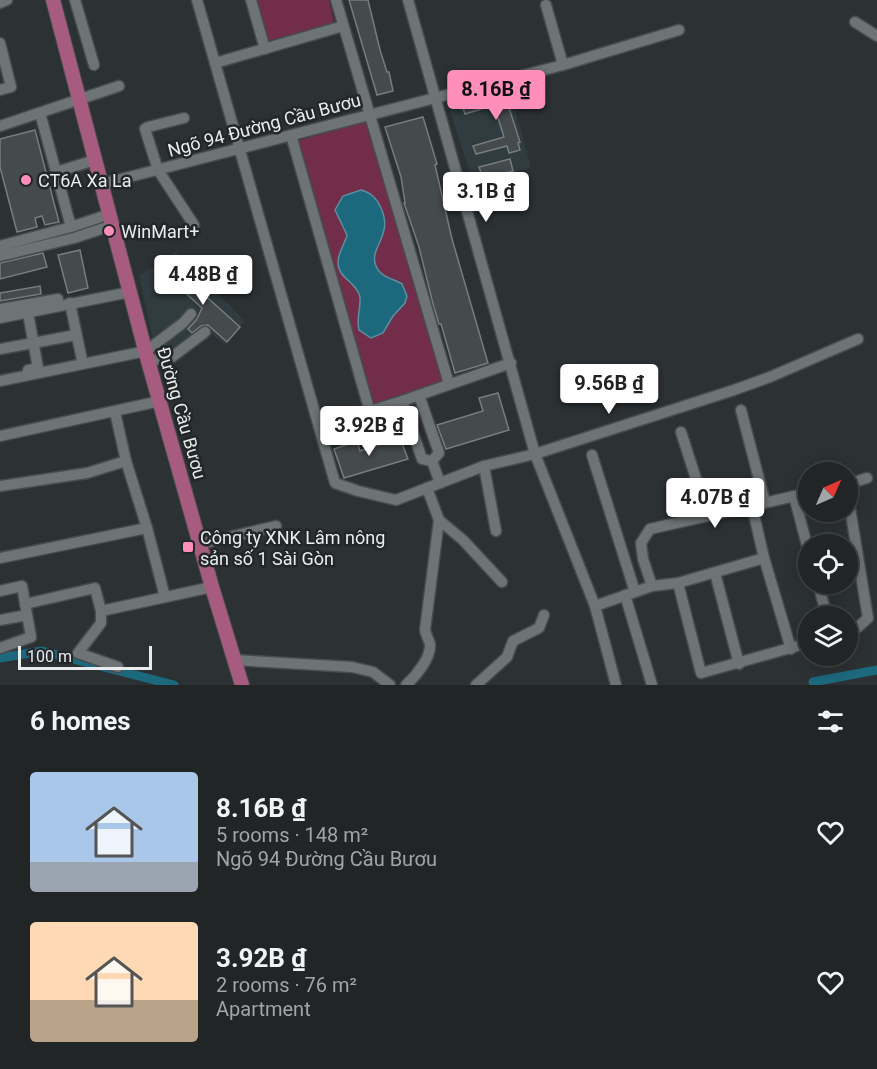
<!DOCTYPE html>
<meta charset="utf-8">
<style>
:root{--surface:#212526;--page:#2d3132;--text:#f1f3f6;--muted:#a2a5a7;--line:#3e4243;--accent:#ff8eba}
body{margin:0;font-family:Roboto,sans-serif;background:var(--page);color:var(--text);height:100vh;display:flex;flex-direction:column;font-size:22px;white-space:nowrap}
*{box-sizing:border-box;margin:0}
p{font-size:20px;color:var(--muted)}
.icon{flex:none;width:33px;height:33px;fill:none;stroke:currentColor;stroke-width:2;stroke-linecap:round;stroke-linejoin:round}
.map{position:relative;height:685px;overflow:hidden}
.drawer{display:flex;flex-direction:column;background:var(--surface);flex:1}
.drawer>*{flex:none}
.needle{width:39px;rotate:45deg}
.buttons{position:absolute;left:798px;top:462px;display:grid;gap:12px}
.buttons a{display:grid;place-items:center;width:60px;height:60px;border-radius:50%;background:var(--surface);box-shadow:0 3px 15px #0003,0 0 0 2px var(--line);font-size:30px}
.scale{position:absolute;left:18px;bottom:15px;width:134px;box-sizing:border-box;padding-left:6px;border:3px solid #e9eced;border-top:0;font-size:16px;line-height:21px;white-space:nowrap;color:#e9eced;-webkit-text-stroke:4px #232729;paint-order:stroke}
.price{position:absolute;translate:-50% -51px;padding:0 14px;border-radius:6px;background:#fff;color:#222;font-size:20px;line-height:39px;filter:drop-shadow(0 2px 3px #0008)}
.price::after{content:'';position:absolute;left:50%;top:36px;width:18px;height:14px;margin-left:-9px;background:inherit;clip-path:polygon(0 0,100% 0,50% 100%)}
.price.active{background:var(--accent);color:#111}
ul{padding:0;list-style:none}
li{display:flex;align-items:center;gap:18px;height:150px;padding:0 30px}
li span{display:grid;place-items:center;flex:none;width:168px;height:120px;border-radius:6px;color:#555}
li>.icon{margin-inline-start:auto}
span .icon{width:72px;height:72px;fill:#fffc;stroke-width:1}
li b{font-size:26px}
h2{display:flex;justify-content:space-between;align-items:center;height:72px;padding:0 30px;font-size:26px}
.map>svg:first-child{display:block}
.built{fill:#303c40}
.green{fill:#722d4a}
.water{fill:#1c687d;stroke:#5a909f;stroke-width:1.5}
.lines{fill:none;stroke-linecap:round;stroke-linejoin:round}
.canal{stroke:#1c687d;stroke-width:9}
.building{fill:#454a4c;stroke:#777d7f;stroke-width:1.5}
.minor-casing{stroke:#484c4d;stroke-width:13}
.major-casing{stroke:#484c4d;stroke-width:16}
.minor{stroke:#6e7375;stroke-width:10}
.major{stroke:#a75c7f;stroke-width:14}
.poi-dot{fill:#ff8eba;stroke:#232729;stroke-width:2}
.labels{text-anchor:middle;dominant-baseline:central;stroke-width:5;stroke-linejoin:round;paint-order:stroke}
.street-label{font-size:18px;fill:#e9eced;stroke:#232729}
.poi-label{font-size:18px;fill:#e9eced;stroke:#232729;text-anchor:start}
</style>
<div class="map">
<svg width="877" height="685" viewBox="0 0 877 685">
<rect width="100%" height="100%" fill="#2c3133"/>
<g class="built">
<polygon points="507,81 531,167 474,186 446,98"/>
<polygon points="175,251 245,321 225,345 207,330 172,354 156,355 139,275 167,261"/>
</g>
<g class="green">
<polygon points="256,0 329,0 334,22 268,42"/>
<polygon points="367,121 444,381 373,404 297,141 331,131 331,127 342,128"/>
</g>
<path class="water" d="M361 190C372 193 377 199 381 208 394 236 368 248 376 266 380 277 394 279 402 284L407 296 405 303 393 316 383 333 371 338 359 330C356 318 361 308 360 297 357 282 337 278 338 262 338 252 345 244 347 235L335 210 343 196Z"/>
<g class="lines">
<g class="canal">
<polyline points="0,658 42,651 174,685"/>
<polyline points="813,682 877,670"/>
</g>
</g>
<g class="building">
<polygon points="349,0 368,0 380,50 387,72 389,72 393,91 377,95"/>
<polygon points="503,89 520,142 518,143 520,150 509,153 507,146 476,154 473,146 504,137 494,105 465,114 461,102"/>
<polygon points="423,117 437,164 435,165 452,239 488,363 455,373 441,324 439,324 433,304 419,247 404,203 405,203 401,177 385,127"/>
<polygon points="35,130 59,222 45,225 42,216 35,218 37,227 17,232 0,167 0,139"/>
<polygon points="510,159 513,171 483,179 479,167"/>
<polygon points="80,250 88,288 68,293 58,255"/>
<polygon points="43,253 47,267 0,279 0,263"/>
<polygon points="167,261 240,327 227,342 208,325 201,326 192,333 188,329 197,319 202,308 160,270"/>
<polygon points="40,286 41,294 0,301 0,293"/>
<polygon points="498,393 509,430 446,449 437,425 483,411 479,398"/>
<polygon points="400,438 408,459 344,478 334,449 357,441 360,451"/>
</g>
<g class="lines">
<g class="minor-casing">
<g id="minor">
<polyline points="75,0 94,65"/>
<polyline points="197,0 335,483 358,491 396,500 484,466 535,454 734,390 770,377 858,339"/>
<polyline points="251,0 265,49"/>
<polyline points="336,0 449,384"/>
<polyline points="408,0 535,454 595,606 616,685"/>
<polyline points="0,3 7,0"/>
<polyline points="546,5 563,65"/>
<polyline points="855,22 877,36"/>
<polyline points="0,43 11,87 0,90"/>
<polyline points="215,63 343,26"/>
<polyline points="40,113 71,227 110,214"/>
<polyline points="184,118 148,127 145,129 158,170 194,225"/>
<polyline points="0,126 119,86"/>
<polyline points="291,135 370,412"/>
<polyline points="56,172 95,160"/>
<polyline points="102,184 563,65 679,30"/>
<polyline points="0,246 71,227"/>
<polyline points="0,256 74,238 113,225"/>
<polyline points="70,303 82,360"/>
<polyline points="0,309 58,299"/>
<polyline points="28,313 38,368 28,370"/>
<polyline points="0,318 130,292"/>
<polyline points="0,349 76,335"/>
<polyline points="148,361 172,357 205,332"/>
<polyline points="0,381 146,351 183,323 191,314"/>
<polyline points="402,401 422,459 432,461 439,453 419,395"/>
<polyline points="741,410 765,502"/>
<polyline points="319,427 402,401 511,363"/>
<polyline points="681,432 708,516"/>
<polyline points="0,436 160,401"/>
<polyline points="592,455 635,592"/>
<polyline points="126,461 147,528"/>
<polyline points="432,461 440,483"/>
<polyline points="484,466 496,531"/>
<polyline points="848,484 867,478"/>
<polyline points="0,486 87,473 126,461 115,412"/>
<polyline points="427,488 439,520 463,540 502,582"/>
<polyline points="794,496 808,549"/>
<polyline points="848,496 868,618 857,628 848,631"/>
<polyline points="752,506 764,558 791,649"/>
<polyline points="200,544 276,526"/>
<polyline points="0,558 147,528 165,597"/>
<polyline points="715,573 739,664"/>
<polyline points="678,583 701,673 808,643"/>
<polyline points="818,584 827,616"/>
<polyline points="652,586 643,559 641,543 650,529 808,493"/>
<polyline points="0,591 22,586 31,637 0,648"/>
<polyline points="625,595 652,685"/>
<polyline points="25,604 95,588 101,611 212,587"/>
<polyline points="595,606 652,586 678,583 764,558"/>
<polyline points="101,611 101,623 78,653 118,667"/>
<polyline points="0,620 27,615"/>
<polyline points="234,660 352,667 373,672 390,685"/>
<path d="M406 685C416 676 431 658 430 644 429 640 426 635 425 630L439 520"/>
<polyline points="476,685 507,657 513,641 539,628 544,615"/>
</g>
</g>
<g class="major-casing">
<polyline id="major" points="53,0 148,361 212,587 242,685"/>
</g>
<use href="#minor" class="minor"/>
<use href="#major" class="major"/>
</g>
<g class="poi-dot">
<circle cx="26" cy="180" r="6"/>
<circle cx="109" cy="231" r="6"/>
<rect x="182" y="541" width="12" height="12" rx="3"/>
</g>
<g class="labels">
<g class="street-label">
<text transform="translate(264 125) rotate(-15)">Ngõ 94 Đường Cầu Bươu</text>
<text transform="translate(182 413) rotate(74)">Đường Cầu Bươu</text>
</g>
<g class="poi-label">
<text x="38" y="180">CT6A Xa La</text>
<text x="121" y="231">WinMart+</text>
<text x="200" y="537">Công ty XNK Lâm nông<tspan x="200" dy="21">sản số 1 Sài Gòn</tspan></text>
</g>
</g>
</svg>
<div class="buttons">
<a><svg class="needle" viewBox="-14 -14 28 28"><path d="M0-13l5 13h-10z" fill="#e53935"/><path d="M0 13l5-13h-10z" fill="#a2a5a7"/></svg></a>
<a><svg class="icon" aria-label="locate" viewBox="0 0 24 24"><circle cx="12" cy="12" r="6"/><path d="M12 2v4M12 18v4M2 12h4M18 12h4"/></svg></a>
<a><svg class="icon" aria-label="layers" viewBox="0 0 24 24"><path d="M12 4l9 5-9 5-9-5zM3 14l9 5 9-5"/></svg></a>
</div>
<div class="scale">100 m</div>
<b class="price active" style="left:496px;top:121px">8.16B ₫</b>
<b class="price" style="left:486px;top:223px">3.1B ₫</b>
<b class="price" style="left:203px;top:306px">4.48B ₫</b>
<b class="price" style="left:609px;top:415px">9.56B ₫</b>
<b class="price" style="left:369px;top:457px">3.92B ₫</b>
<b class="price" style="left:715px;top:529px">4.07B ₫</b>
</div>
<section class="drawer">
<h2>6 homes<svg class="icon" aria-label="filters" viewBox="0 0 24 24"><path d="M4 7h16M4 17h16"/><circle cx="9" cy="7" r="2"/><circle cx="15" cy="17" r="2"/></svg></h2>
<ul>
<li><span style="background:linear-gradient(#a9c7e8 75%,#9aa5b1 0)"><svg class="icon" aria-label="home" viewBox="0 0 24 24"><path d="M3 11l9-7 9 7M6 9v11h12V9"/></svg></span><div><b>8.16B ₫</b><p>5 rooms · 148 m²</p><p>Ngõ 94 Đường Cầu Bươu</p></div><svg class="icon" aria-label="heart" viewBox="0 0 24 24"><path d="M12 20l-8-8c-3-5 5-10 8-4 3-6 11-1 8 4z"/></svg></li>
<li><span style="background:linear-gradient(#ffd9b3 65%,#b9a48a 0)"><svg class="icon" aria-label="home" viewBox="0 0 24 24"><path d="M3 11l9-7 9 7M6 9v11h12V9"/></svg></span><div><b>3.92B ₫</b><p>2 rooms · 76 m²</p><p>Apartment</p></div><svg class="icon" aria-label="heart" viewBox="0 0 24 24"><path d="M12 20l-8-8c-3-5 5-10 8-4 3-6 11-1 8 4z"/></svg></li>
</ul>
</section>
